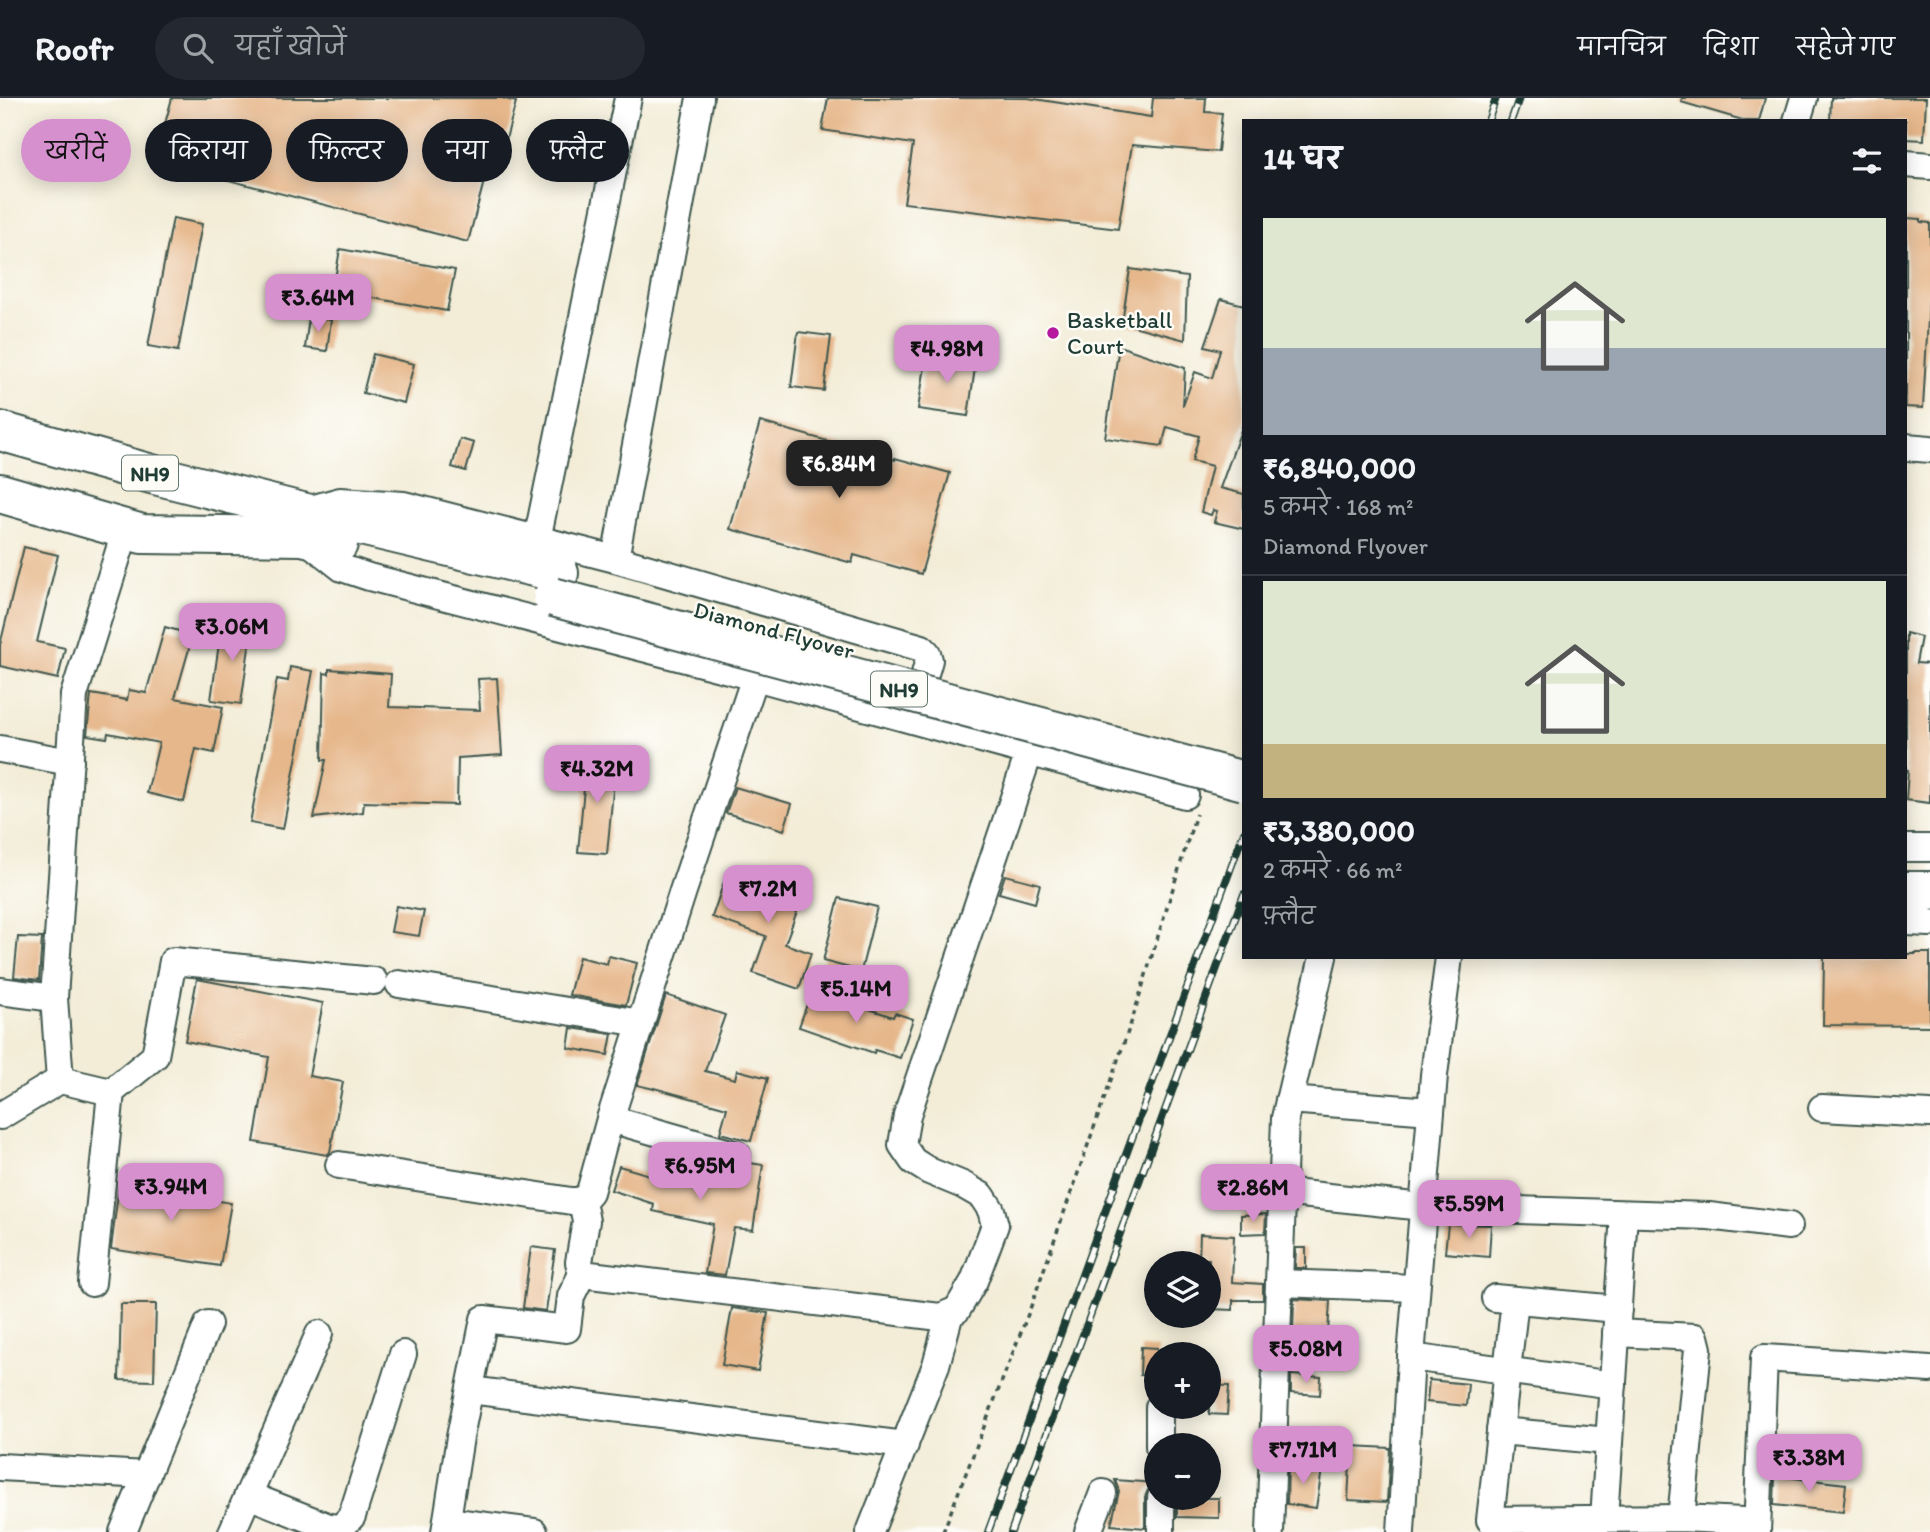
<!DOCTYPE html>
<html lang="hi">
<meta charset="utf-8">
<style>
:root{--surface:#171b24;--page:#242831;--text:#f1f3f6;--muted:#9ea1a6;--line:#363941;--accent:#d690ce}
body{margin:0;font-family:Itim,"Playpen Sans Deva",sans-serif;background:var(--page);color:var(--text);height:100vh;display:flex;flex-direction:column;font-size:26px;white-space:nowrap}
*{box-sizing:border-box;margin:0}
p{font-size:23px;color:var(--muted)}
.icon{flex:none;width:38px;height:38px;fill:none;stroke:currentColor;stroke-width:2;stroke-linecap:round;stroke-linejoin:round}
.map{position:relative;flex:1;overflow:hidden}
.side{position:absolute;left:1242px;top:21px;width:665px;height:840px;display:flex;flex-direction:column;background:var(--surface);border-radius:0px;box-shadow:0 4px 18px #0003}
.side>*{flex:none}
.hud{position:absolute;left:21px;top:21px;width:665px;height:63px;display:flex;gap:14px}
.tools{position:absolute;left:1144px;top:1153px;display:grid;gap:14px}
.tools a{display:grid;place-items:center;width:77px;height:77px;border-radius:50%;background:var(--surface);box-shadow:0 4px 18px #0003;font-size:35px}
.price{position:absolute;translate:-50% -60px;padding:0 16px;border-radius:14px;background:var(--accent);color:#111;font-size:23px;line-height:46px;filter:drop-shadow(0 2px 4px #0008)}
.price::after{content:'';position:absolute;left:50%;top:42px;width:21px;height:16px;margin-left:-10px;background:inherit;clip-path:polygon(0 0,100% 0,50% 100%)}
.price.on{background:#222;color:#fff}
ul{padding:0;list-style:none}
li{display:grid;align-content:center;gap:14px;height:371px;padding:0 21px}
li+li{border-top:2px solid var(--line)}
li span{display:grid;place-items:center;height:217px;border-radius:0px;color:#555}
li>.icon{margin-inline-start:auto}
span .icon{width:126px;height:126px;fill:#fffc;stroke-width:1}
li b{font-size:30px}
h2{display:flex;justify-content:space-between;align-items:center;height:84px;padding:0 21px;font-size:30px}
.pill{padding:0 24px;border-radius:32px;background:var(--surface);box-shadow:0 4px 18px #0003;font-size:24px;line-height:63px}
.pill.on{background:var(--accent);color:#111}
header{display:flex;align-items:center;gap:42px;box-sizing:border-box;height:98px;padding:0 35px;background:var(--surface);border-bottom:2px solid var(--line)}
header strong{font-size:33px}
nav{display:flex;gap:38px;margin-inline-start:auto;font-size:24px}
.search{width:490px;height:63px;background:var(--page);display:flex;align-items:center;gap:18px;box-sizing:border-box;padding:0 24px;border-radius:38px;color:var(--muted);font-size:26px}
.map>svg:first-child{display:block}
.building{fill:#e6b78b}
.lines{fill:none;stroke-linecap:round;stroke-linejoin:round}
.minor-casing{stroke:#3f574d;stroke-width:30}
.highway-casing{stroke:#3f574d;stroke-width:42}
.path{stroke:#3f574d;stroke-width:3.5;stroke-dasharray:5 5;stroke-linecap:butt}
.minor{stroke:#fff;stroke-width:26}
.highway{stroke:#fff;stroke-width:38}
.rail-casing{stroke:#1f3d34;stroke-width:8}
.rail{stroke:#fdfcf7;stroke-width:5;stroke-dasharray:16;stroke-linecap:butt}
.highway-bridge-casing{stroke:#3f574d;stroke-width:42;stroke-linecap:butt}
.highway-bridge{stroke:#fff;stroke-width:38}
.poi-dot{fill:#b5179e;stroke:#fdfcf7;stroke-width:2.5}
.labels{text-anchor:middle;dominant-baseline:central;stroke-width:5;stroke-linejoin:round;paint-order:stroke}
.shield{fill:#fdfcf7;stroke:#62766e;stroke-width:2}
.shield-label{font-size:21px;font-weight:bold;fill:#1f3d34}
.poi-label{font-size:23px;fill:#1f3d34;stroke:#fdfcf7;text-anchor:start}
.street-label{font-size:23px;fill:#1f3d34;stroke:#fdfcf7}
</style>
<header>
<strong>Roofr</strong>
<div class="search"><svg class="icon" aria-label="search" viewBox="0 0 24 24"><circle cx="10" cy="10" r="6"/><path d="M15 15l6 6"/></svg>यहाँ खोजें</div>
<nav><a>मानचित्र</a><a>दिशा</a><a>सहेजे गए</a></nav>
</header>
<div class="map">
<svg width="1930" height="1434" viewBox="0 0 1930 1434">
<rect width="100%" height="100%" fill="#fdfcf7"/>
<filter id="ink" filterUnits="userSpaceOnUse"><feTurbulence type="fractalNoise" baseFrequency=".0143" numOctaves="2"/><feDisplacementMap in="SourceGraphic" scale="14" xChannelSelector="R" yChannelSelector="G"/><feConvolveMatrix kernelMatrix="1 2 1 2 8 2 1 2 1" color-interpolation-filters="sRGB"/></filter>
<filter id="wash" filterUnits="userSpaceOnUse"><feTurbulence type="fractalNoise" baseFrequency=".00686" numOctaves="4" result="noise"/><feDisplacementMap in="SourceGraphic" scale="28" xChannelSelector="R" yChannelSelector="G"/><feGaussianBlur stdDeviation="1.57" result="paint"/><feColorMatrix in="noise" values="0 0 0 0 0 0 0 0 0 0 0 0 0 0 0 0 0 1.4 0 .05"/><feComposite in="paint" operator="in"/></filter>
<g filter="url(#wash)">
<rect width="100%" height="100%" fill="#f3edd8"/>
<g id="blocks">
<g class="building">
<polygon points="172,0 502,0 516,4 503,52 493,49 468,144 155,63"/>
<polygon points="828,0 1028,0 1151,19 1153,0 1206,0 1205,14 1222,15 1218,54 1132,47 1118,131 904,105 913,46 822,32"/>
<polygon points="1682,0 1765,0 1759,23 1746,23 1681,4"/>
<polygon points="1831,0 1926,0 1924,42 1906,41 1906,23 1830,23"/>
<polygon points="173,120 202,126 178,253 148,248"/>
<polygon points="1906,120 1921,121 1921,124 1930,125 1930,184 1923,310 1906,309"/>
<polygon points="340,151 455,172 447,213 333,193"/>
<polygon points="1130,171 1187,179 1185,242 1122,225"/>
<polygon points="1221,201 1244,207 1244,324 1220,390 1244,396 1244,431 1214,424 1217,413 1213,412 1211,417 1201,414 1212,368 1192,363 1199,338 1167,329 1162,348 1105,340 1119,248 1185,270 1183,308 1195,274 1212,280 1220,252 1205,248"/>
<polygon points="309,219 331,222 327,253 305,250"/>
<polygon points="798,234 831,238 824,293 791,289"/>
<polygon points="373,256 414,266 404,305 363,295"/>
<polygon points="927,256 976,263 968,318 918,311"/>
<polygon points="760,324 895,362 895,360 950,375 921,476 854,457 852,465 730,431"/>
<polygon points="460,341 474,345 466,373 452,369"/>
<polygon points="24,449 58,457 37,544 65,550 58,581 0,568 0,547"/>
<polygon points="222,524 252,528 241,606 211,602"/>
<polygon points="165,529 193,537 175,600 223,609 214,655 196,651 184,704 147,695 159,645 108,635 107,640 87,637 91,596 127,602 129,592 146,595"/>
<polygon points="1906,535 1921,539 1916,565 1930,566 1930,705 1906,702 1908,672 1906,672"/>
<polygon points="290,569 313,573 283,731 250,725 277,581 288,583"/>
<polygon points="329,571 391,576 389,609 480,612 478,581 497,580 502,657 458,660 457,707 364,704 363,714 314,720 326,662 322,662 324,575 329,576"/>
<polygon points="587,658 616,661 607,756 578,754"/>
<polygon points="735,689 792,706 784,732 726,715"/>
<polygon points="779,776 807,786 785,846 811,855 799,891 753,875 766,838 712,819 725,781 771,797"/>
<polygon points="1005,777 1040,786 1035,805 999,795"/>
<polygon points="839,800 877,809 861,873 823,863"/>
<polygon points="396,808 424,813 419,838 391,834"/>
<polygon points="18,839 42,840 39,882 14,879"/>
<polygon points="1915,855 1930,855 1930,928 1823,927 1824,859 1906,859 1906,856 1915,856"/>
<polygon points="609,858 637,865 626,907 569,897 579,859 607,866"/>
<polygon points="197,881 323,905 309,978 343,984 330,1054 327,1057 254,1044 269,959 185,943"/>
<polygon points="812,892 893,919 895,915 913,921 900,960 875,952 874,955 799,929"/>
<polygon points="666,897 725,917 705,973 735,981 737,972 768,980 751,1043 720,1035 727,1010 654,990 654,991 637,987"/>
<polygon points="571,930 612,936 608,957 568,950"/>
<polygon points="750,1065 763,1067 753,1132 734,1130 725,1177 705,1175 713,1126 653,1113 654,1106 611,1092 619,1068 660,1080 663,1067 743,1084 744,1070"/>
<polygon points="164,1078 194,1083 191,1098 231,1105 220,1168 111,1151 119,1087 162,1094"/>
<polygon points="1266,1116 1265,1135 1241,1136 1241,1117"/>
<polygon points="1448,1126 1491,1127 1489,1159 1445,1155"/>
<polygon points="1200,1136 1234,1138 1232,1184 1263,1186 1263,1202 1233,1202 1233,1212 1209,1211 1209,1161 1199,1161"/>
<polygon points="531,1149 555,1152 546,1213 523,1210"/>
<polygon points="1296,1150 1306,1150 1306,1170 1295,1170"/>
<polygon points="1294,1201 1330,1203 1328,1235 1293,1234"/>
<polygon points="121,1206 156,1206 154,1283 119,1282"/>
<polygon points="732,1210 768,1215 758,1273 722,1267"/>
<polygon points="1141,1249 1157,1250 1157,1278 1140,1277"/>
<polygon points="1291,1277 1321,1279 1320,1297 1291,1295"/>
<polygon points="1429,1282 1468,1286 1466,1308 1427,1304"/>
<polygon points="1209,1287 1229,1288 1227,1317 1209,1316"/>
<polygon points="1351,1348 1390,1350 1387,1404 1348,1402"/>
<polygon points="1288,1366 1322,1371 1316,1410 1287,1406"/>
<polygon points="1775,1378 1846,1386 1843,1414 1774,1407"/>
<polygon points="1115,1382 1156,1385 1148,1392 1145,1399 1145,1430 1111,1427 1119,1393"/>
<polygon points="1177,1400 1219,1400 1219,1420 1177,1419"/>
</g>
</g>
</g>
<g filter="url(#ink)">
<use href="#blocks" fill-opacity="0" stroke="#3f574d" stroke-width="2"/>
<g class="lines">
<g class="minor-casing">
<g id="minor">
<polyline points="1797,23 1804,0"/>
<polyline points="1906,66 1930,68"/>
<polyline points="1906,349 1930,351"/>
<polyline points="307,412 340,403 404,407 615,461 922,550 927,555 929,562 914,613"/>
<polyline points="537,442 628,0"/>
<polyline points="309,444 342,470 369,479 755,579 1185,697"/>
<polyline points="615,461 700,0"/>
<polyline points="0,651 70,664"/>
<polyline points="1906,750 1930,750"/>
<polyline points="1906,824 1930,825"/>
<polyline points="399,886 641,925"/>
<polyline points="0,893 54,900"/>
<polyline points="60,982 54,900 74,597 126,431"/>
<polyline points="1289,1002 1431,1013"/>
<polyline points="1822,1010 1930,1016"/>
<polyline points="0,1018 60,982 111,994"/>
<polyline points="610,1021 737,1057"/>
<polyline points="339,1067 571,1103 582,1103 590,1094 610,1021 683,793 755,579"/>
<polyline points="1282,1094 1423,1109 1709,1118 1789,1128"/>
<polyline points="582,1103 586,1123 579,1164 582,1176 940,1219 957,1212 974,1183 995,1127 991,1112 982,1098 963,1087 929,1073 913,1063 902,1047 907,1017 1029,655"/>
<polyline points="92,1185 111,994 155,958 173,863 374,883"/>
<polyline points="1279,1185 1416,1190"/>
<polyline points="1495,1200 1618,1211"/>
<polyline points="1515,1202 1490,1422 1681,1420 1743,1423"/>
<polyline points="1616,1235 1695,1239 1698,1251 1681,1420"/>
<polyline points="1411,1259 1613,1287"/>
<polyline points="470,1292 905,1347"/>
<polyline points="1159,1309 1159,1348"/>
<polyline points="1500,1333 1609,1343"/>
<polyline points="0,1369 147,1377"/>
<polyline points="248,1397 329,1429 341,1430 352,1418 403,1256"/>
<polyline points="1161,1400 1161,1434"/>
<polyline points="1604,1421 1624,1116"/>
<polyline points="447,1423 534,1434"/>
<polyline points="123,1434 208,1226"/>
<polyline points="232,1434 319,1236"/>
<polyline points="445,1434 460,1339 484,1221 567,1231 571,1198 582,1176"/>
<polyline points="870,1434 936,1267 950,1215"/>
<polyline points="1088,1434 1103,1395"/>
<polyline points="1270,1434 1285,1020 1323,859"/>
<polyline points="1401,1434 1411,1259 1434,977 1449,859"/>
<polyline points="1757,1434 1764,1260 1930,1271"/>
</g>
</g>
<g class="highway-casing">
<g id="highway">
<polyline points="0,333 155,377 302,414 559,475"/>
<polyline points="0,395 142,436 302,438 338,446"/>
<polyline points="1906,793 1930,793"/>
</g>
</g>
<polyline class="path" points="943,1434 1030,1211 1132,922 1196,716"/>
<use href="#minor" class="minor"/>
<use href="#highway" class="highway"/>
<g class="rail-casing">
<g id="rail">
<polyline points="1488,23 1496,0"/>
<polyline points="1511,23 1519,0"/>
<polyline points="988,1434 1244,734"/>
<polyline points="1011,1434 1244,796"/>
</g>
</g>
<use href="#rail" class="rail"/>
<g class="highway-bridge-casing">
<polyline id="highway-bridge" points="553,499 1244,683"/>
</g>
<use href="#highway-bridge" class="highway-bridge"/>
</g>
</g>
<circle class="poi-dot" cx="1053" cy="235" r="7"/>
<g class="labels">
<g class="shield">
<rect x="122" y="357.5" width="56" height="35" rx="5"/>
<rect x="871" y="573.5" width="56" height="35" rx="5"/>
</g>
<g class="shield-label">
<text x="150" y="375">NH9</text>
<text x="899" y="591">NH9</text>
</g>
<g class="poi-label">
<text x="1067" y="222">Basketball<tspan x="1067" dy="26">Court</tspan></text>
</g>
<g class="street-label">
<text transform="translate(774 532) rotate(15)">Diamond Flyover</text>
</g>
</g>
</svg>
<div class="tools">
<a><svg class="icon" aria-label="layers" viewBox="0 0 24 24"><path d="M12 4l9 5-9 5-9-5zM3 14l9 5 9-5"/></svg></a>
<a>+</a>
<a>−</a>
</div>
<b class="price" style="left:318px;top:236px">₹3.64M</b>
<b class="price" style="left:947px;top:287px">₹4.98M</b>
<b class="price on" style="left:839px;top:402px">₹6.84M</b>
<b class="price" style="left:232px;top:565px">₹3.06M</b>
<b class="price" style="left:597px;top:707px">₹4.32M</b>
<b class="price" style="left:768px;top:827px">₹7.2M</b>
<b class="price" style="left:856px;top:927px">₹5.14M</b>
<b class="price" style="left:700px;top:1104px">₹6.95M</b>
<b class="price" style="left:171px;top:1125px">₹3.94M</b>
<b class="price" style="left:1253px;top:1126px">₹2.86M</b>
<b class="price" style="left:1469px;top:1142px">₹5.59M</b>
<b class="price" style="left:1306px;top:1287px">₹5.08M</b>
<b class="price" style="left:1303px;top:1388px">₹7.71M</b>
<b class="price" style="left:1809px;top:1396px">₹3.38M</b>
<div class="hud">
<a class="pill on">खरीदें</a>
<a class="pill">किराया</a>
<a class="pill">फ़िल्टर</a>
<a class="pill">नया</a>
<a class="pill">फ़्लैट</a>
</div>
<section class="side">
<h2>14 घर<svg class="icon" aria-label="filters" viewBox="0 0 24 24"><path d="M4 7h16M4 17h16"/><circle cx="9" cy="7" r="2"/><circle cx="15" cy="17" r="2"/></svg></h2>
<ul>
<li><span style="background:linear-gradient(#dfe7d0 60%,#9aa5b1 0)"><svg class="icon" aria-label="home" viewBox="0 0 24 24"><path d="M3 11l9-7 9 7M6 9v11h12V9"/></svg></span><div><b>₹6,840,000</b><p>5 कमरे · 168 m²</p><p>Diamond Flyover</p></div></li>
<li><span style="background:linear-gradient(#dfe7d0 75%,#c2b280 0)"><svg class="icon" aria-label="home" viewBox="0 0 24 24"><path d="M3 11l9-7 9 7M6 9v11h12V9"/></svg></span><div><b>₹3,380,000</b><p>2 कमरे · 66 m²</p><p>फ़्लैट</p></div></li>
</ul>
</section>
</div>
